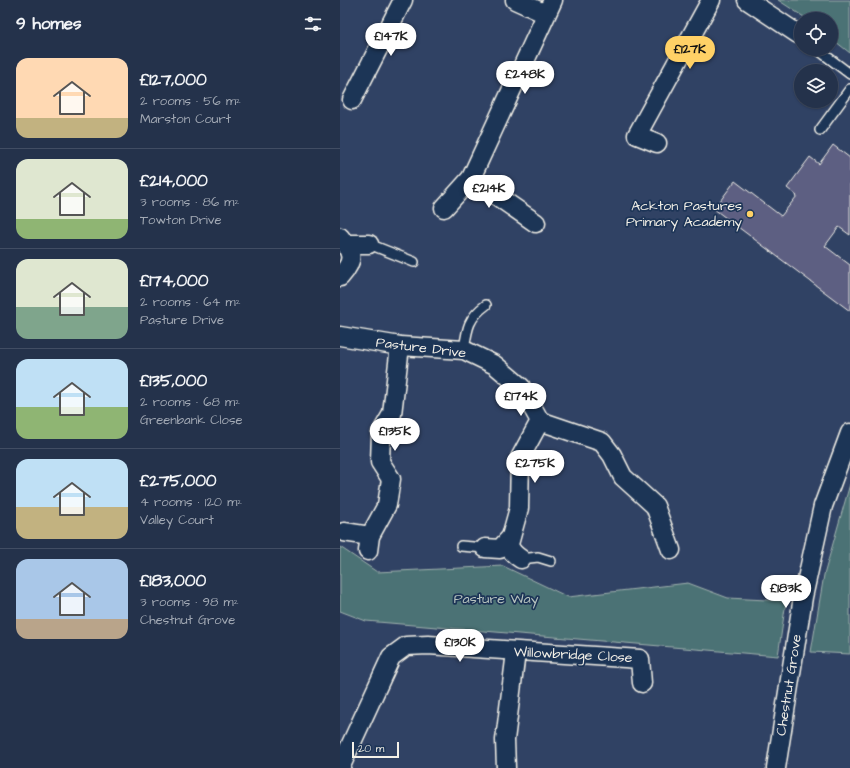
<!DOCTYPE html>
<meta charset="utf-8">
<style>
:root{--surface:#24324b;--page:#2c3a52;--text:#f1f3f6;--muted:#a3aab5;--line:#414d63;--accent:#ffd166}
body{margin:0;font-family:"Architects Daughter",sans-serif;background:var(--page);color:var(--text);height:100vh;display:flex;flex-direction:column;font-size:15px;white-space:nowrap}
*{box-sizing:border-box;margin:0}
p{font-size:13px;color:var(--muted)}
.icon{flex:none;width:22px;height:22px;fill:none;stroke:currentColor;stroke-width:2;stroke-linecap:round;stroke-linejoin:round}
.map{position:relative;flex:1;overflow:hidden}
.details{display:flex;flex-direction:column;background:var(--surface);width:340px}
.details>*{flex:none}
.controls{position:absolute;left:454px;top:12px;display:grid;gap:8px}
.controls a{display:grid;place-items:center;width:44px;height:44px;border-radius:50%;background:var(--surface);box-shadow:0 1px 3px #0004,0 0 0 1px var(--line);font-size:20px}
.scale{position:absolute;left:12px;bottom:10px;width:47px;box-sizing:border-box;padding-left:4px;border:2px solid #f4f1e8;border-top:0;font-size:11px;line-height:14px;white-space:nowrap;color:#f4f1e8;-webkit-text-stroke:3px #1d3557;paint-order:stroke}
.price{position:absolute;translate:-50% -34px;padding:0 9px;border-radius:14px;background:#fff;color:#222;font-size:13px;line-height:26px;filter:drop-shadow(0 1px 2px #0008)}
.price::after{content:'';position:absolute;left:50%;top:24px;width:12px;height:9px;margin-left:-6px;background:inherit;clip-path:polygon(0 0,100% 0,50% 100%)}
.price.on{background:var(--accent);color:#111}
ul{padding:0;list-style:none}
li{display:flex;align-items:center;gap:12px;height:100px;padding:0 16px}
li+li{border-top:1px solid var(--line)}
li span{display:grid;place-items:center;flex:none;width:112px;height:80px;border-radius:12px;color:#555}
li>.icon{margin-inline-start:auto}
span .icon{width:48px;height:48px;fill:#fffc;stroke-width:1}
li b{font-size:17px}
h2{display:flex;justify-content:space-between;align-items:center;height:48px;padding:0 16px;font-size:17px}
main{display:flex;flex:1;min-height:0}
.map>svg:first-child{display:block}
.green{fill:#4c7275;stroke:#a0b2ae}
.building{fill:#5d5f82;stroke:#f4f1e8}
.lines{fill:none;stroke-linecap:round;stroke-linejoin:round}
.service-casing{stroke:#f4f1e8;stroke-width:12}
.minor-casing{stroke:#f4f1e8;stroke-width:21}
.service{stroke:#1d3557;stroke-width:9}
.minor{stroke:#1d3557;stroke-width:18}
.poi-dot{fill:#ffd166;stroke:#1d3557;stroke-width:1.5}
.labels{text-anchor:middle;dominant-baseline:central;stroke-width:3.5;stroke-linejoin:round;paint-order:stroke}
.poi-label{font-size:14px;fill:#f4f1e8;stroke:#1d3557;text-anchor:end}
.street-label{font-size:14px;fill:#f4f1e8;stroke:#1d3557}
.park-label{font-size:14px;fill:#b9c5c0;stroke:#1d3557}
</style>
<main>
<section class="details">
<h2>9 homes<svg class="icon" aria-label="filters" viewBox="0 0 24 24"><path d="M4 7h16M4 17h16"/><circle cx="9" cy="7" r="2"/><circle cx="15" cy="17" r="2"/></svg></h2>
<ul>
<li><span style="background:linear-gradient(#ffd9b3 75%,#c2b280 0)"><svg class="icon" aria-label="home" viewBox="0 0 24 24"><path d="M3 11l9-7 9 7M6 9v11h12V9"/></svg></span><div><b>£127,000</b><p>2 rooms · 56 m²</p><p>Marston Court</p></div></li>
<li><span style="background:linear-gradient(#dfe7d0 75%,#8fb573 0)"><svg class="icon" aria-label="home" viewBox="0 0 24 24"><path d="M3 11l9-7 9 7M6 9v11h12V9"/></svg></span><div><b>£214,000</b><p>3 rooms · 86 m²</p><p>Towton Drive</p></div></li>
<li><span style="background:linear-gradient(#dfe7d0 60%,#7fa58c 0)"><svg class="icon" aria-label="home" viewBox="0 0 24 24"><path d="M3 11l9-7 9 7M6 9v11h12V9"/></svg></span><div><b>£174,000</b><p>2 rooms · 64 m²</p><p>Pasture Drive</p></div></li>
<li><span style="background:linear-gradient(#bfe0f5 60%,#8fb573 0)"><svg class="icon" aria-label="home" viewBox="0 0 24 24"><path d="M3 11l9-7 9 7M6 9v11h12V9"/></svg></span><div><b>£135,000</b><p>2 rooms · 68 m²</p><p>Greenbank Close</p></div></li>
<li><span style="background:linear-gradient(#bfe0f5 60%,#c2b280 0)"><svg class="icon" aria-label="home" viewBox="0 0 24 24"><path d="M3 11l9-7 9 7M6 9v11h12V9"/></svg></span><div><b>£275,000</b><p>4 rooms · 120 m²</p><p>Valley Court</p></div></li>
<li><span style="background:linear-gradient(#a9c7e8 75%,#b9a48a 0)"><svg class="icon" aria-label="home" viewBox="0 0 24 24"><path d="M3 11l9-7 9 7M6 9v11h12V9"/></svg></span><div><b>£183,000</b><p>3 rooms · 98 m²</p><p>Chestnut Grove</p></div></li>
</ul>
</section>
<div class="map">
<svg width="510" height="768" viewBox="0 0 510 768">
<rect width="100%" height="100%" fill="#304264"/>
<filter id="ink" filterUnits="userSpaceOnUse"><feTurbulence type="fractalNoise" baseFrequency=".025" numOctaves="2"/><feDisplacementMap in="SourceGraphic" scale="8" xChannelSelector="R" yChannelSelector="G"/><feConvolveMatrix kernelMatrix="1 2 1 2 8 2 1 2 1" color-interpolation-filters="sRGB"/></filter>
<g filter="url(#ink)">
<g class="green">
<polygon points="438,0 510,0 510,53 491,38 491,19 467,19"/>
<polygon points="510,484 510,654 471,652 484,575"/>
<polygon points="0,547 37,572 163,566 228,597 348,583 388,598 446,601 438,656 26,621 0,611"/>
</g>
<polygon class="building" points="493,145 510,158 510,235 499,227 485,246 510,265 510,311 374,209 395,181 441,216 457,196 447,188 470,157 479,164"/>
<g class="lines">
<g class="service-casing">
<g id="service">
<polyline points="477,49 510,74"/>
<polyline points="480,130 510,89"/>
<polyline points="29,244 74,262"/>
<path d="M124 350C127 329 128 318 146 305"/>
<polyline points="121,546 145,548"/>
<polyline points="181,559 198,557 211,561"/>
</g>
</g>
<g class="minor-casing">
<g id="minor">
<polyline points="175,0 206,14"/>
<polyline points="407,0 458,34"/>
<polyline points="12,100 63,0"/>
<polyline points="317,143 297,135 371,0"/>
<polyline points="131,178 213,0"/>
<polyline points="104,208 131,178 196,223"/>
<path d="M0 237C13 254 15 260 0 277"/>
<polyline points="5,244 29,244"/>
<polyline points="0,336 60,346 124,350 155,365 181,387 200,421 262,442 272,455 283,477 315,506 331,550"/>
<polyline points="4,532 30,536"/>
<polyline points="145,548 160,549 169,539"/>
<polyline points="28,551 30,536 47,505 51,479 40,462 41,433 52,414 60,346"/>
<path d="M181 559C175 555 170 551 169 544L179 508 180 458 200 421"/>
<polyline points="0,768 51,657 66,646 88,645 300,659 302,683"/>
<polyline points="166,768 165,740 176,652"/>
<polyline points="436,768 463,597 483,506 510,433"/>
</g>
</g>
<use href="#service" class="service"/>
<use href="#minor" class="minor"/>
</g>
</g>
<circle class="poi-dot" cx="410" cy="214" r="4"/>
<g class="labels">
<g class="poi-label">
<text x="402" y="206">Ackton Pastures<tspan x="402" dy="16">Primary Academy</tspan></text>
</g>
<g class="street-label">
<text transform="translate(81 348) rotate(7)">Pasture Drive</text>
<text transform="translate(233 655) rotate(3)">Willowbridge Close</text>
<text transform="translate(449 685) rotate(-81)">Chestnut Grove</text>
</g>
<g class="park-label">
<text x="156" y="599">Pasture Way</text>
</g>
</g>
</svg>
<div class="controls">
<a><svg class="icon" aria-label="locate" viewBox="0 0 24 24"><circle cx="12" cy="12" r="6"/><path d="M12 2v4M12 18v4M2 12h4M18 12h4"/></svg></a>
<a><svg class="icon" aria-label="layers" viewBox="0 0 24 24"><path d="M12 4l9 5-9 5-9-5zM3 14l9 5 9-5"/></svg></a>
</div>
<div class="scale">20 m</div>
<b class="price" style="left:51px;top:57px">£147K</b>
<b class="price on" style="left:350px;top:70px">£127K</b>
<b class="price" style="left:185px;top:95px">£248K</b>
<b class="price" style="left:149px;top:209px">£214K</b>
<b class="price" style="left:181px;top:417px">£174K</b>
<b class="price" style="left:55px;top:452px">£135K</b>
<b class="price" style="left:195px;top:484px">£275K</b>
<b class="price" style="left:446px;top:609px">£183K</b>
<b class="price" style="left:120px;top:663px">£130K</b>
</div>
</main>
